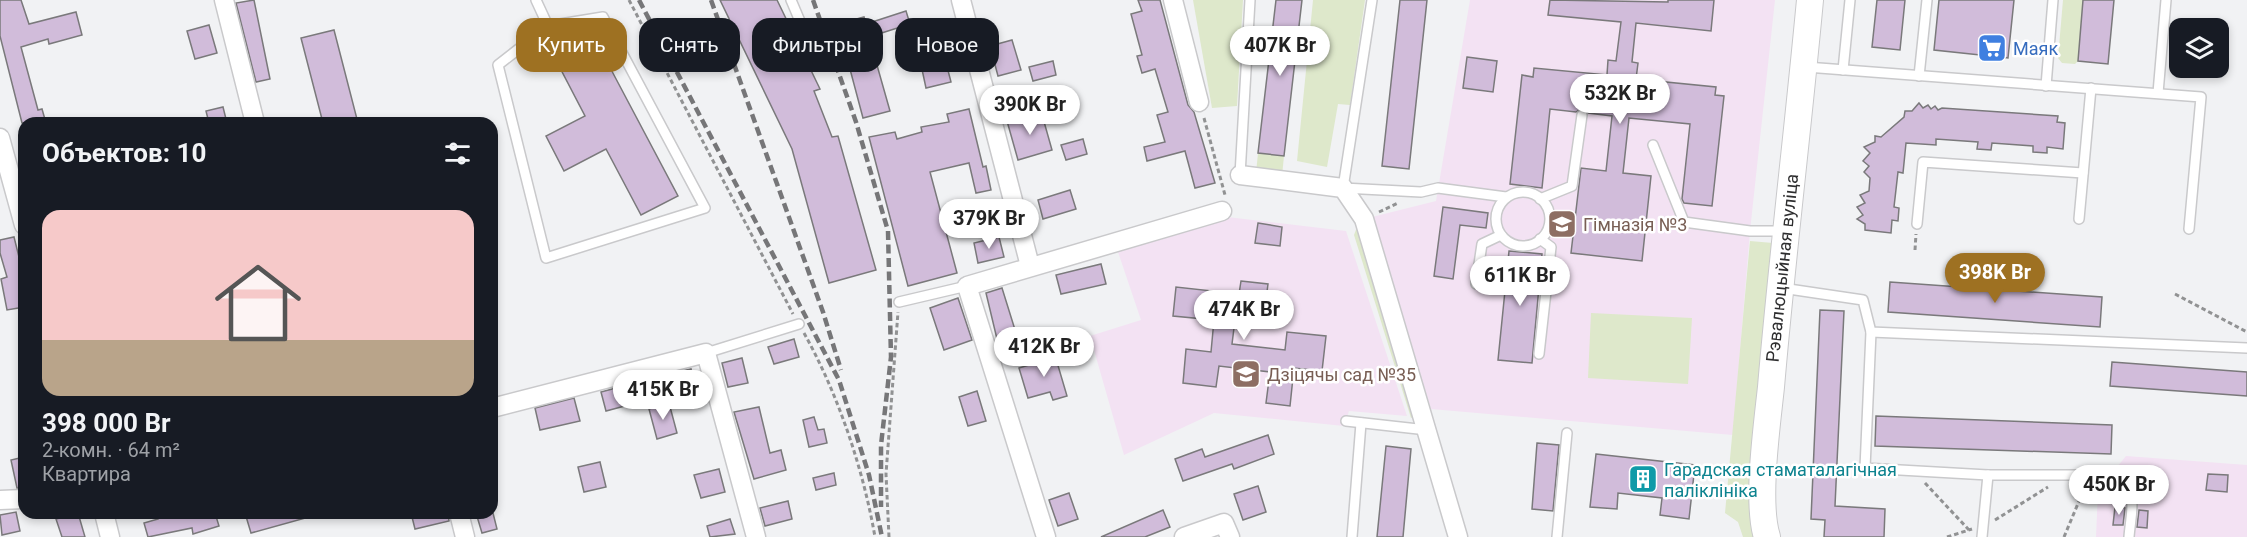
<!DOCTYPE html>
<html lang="ru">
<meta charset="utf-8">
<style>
:root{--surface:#171b24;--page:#242831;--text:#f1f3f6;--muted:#9ea1a6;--line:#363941;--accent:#9e7122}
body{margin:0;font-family:Roboto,sans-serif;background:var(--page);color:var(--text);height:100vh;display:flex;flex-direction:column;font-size:22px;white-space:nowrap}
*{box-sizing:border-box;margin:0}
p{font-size:20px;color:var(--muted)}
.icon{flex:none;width:33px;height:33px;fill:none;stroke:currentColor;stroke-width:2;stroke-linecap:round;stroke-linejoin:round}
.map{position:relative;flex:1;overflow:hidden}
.drawer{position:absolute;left:18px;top:117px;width:480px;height:402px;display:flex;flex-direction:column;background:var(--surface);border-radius:18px;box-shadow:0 3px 9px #0003}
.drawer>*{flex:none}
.guide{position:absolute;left:516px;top:18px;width:570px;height:54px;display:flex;gap:12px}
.controls{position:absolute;left:2169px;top:18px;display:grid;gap:12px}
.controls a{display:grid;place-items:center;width:60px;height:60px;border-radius:12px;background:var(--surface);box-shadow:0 3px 9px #0003;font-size:30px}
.price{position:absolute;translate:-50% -51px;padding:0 14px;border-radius:21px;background:#fff;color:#222;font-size:20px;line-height:39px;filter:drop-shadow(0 2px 3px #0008)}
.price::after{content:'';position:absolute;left:50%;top:36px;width:18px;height:14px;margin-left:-9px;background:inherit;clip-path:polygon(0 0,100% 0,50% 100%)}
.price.selected{background:var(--accent);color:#fff}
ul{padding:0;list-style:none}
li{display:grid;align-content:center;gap:12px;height:318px;padding:0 24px}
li+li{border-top:2px solid var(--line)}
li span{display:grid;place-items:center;height:186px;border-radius:18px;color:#555}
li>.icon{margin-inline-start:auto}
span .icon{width:108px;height:108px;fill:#fffc;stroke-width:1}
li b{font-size:26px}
h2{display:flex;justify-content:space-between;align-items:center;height:72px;padding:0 24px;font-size:26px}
.chip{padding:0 21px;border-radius:18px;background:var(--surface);box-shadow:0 3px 9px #0003;font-size:21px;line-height:54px}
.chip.selected{background:var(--accent);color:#fff}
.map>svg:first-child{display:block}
.education{fill:#f3e2f3}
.green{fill:#dee8cb}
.building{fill:#d1bcda;stroke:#7a797b;stroke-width:1.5}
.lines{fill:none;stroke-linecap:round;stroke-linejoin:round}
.lane-casing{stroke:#c9c9cb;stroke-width:12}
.street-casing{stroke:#c9c9cb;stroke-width:21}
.secondary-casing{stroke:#c9c9cb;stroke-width:28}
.path{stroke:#919293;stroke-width:3;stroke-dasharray:4.5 3;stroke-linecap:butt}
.lane{stroke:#fff;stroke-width:9}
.street{stroke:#fff;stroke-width:18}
.secondary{stroke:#fff;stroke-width:26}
.rail{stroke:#767678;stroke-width:4.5;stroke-dasharray:9 4.5;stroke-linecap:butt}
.labels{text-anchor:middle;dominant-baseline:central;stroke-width:5;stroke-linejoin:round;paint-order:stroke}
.shop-label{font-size:18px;fill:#366cbe;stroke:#fff;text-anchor:start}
.education-label{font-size:18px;fill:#785e54;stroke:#fff;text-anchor:start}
.street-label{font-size:18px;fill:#2e2e2f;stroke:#fff}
.culture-label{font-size:18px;fill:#0d838f;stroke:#fff;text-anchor:start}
</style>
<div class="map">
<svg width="2247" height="537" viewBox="0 0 2247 537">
<rect width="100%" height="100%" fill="#f1f2f4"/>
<g class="education">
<polygon points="1470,0 1775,0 1750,231 1733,435 1431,409 1372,217 1436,201"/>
<polygon points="1227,217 1346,231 1407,416 1349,411 1344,426 1214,413 1124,455 1090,336 1141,320 1118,252"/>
<polygon points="2126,456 2247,465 2247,537 2096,537 2098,491"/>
</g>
<g class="green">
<polygon points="1193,0 1243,0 1237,106 1212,108"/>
<polygon points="1313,0 1365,0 1350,105 1338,104 1327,167 1297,161"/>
<polygon points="2063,0 2083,0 2078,61 2075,64 2062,63 2058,58"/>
<polygon points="1258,153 1284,156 1282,176 1256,173"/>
<polygon points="1357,227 1415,416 1411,418 1354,235"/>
<polygon points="1750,241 1773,243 1755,537 1743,537 1738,522 1725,513"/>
<polygon points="1591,313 1692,318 1688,384 1588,378"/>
</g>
<g class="building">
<polygon points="0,0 21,0 29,24 76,12 82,35 49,44 48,39 21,47 38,110 42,109 46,123 22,123 0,36"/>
<polygon points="254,0 270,79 256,82 236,3"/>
<polygon points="720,0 777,0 820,89 814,91 832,137 838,136 876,270 829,283 792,149"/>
<polygon points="1138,0 1160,0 1188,105 1194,112 1215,183 1195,188 1185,151 1147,161 1144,147 1165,142 1157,115 1168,112 1155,69 1142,73 1137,56 1142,55 1131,14 1142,11"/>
<polygon points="1276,0 1302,0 1284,156 1258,153"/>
<polygon points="1400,0 1427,0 1409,169 1382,166"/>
<polygon points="1550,0 1668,2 1668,0 1714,0 1711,31 1636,23 1632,62 1638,63 1636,79 1716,87 1715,95 1724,96 1712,206 1684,203 1682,199 1690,124 1629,118 1623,173 1651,176 1642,261 1571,253 1581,168 1606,171 1612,116 1588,113 1582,108 1576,112 1550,109 1542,188 1510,184 1522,75 1533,77 1534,68 1607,75 1608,60 1616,61 1621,22 1548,15"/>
<polygon points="1877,0 1905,0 1900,50 1872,47"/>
<polygon points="1939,0 2014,0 2008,58 1934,50"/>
<polygon points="2083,0 2114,0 2108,64 2078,61"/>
<polygon points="906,11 910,24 869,37 890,111 863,118 838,24 864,17 866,24"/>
<polygon points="209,25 217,53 195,59 187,31"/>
<polygon points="334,30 358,123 323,123 301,38"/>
<polygon points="1012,40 1021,70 998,76 990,46"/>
<polygon points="597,43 678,196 641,215 606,149 564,171 546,136 585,116 558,64"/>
<polygon points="944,55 951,82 926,88 920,60"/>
<polygon points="1467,57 1497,61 1493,92 1463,88"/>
<polygon points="1053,61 1056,75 1033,81 1029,67"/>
<polygon points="1919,103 1923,108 1928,105 1931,109 1935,106 1938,110 1942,108 2058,116 2057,122 2065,123 2063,149 2047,147 2047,153 2033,152 2033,146 1992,143 1991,150 1977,149 1978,142 1936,139 1936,145 1906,143 1903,173 1898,172 1894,207 1899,208 1898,221 1892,220 1891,233 1865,230 1865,224 1857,219 1863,215 1857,207 1865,203 1860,195 1869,191 1870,178 1864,172 1869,166 1863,161 1870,153 1864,147 1875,142 1875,136 1881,137 1904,117 1905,111 1912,111"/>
<polygon points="223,107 227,123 209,123 206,111"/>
<polygon points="969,109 983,167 986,166 991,190 976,193 969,163 930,172 957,273 908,286 869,137 895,132 897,139 922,132 921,127 949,122 947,114"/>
<polygon points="1041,111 1052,150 1018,160 1007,121"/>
<polygon points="1083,139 1087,154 1066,160 1061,145"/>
<polygon points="1070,190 1076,209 1043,219 1038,200"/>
<polygon points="1443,207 1488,213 1486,228 1460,225 1453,279 1434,276"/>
<polygon points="1258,223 1282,227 1280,246 1255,243"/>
<polygon points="14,237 24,277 24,307 7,310 1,279 7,277 0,253 0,240"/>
<polygon points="999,237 1004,257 978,263 974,243"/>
<polygon points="1509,251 1542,254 1532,363 1498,360"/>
<polygon points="1101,264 1106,284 1061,294 1056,275"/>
<polygon points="1241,281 1268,284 1264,315 1236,312 1232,344 1285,350 1287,332 1326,336 1322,371 1294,368 1290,406 1266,403 1270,372 1219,366 1216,387 1183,383 1186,349 1211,352 1214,320 1173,316 1176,287 1239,294"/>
<polygon points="1890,282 2102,297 2100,327 1888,312"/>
<polygon points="1002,288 1016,333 997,339 986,293"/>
<polygon points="958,298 972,340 944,350 930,308"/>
<polygon points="1820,310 1844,311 1835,506 1885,509 1884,537 1824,537 1825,520 1811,519"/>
<polygon points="794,339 799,357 774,364 768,347"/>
<polygon points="1054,352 1067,396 1053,400 1050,392 1028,398 1019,368 1039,362 1037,357"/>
<polygon points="742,358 748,383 728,387 722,363"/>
<polygon points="2112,362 2247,372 2247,396 2110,386"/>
<polygon points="691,369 696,390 671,397 665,375"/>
<polygon points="631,384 636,403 606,411 601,392"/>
<polygon points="977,391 986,421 968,426 959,397"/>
<polygon points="574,398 580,421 540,430 535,408"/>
<polygon points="669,403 677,433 657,439 649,409"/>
<polygon points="759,407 770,453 781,450 786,470 754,479 734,412"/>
<polygon points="1876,416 2112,425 2111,454 1875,446"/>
<polygon points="814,417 818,430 824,429 827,443 809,447 803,420"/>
<polygon points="1268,435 1274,454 1234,469 1232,464 1183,481 1175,459 1202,449 1205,457"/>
<polygon points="1537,443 1559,445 1553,511 1532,509"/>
<polygon points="1386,446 1411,449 1403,537 1377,537"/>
<polygon points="1596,454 1695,465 1689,519 1660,515 1662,498 1618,493 1617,509 1590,507"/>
<polygon points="24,457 24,488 17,488 11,460"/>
<polygon points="600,462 606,487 584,492 578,467"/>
<polygon points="719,469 725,492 701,498 694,475"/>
<polygon points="834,473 836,485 816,490 813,478"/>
<polygon points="2208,474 2228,475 2227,492 2206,490"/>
<polygon points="1258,486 1266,512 1243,520 1234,494"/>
<polygon points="1069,493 1078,519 1058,526 1049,500"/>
<polygon points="788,501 792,519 765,526 760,508"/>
<polygon points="2115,507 2125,508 2123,525 2113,525"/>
<polygon points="1163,510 1170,527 1145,537 1101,537"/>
<polygon points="2139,510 2148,511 2147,528 2137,527"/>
<polygon points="16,512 20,531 2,535 0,515"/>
<polygon points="78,513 85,537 62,537 56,519"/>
<polygon points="156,513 215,513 219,526 193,534 192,528 148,537 144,523 158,519"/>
<polygon points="245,513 308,513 309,517 251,533"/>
<polygon points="411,513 448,513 449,521 415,529"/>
<polygon points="476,513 493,513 497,529 482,533"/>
<polygon points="730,519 735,534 710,537 707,526"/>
</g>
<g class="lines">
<g class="lane-casing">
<g id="lane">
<polyline points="536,0 548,26"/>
<polyline points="791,0 805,33"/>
<polyline points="1372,0 1343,188 1421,192 1438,188 1506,197"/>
<polygon points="603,17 705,208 546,258 498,65 548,26"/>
<polyline points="1806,67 2201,97 2189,229"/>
<polyline points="1843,70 1850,0"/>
<polyline points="1919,76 1927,0"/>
<polyline points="2046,86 2053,0"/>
<polyline points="2158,93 2166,0"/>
<polyline points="1653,145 1684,222 1750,231 1785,231"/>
<polyline points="1240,175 1250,0"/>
<circle cx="1523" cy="219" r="27"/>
<polyline points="1540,199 1572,186 1582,115"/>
<polyline points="2079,219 2091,88"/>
<polyline points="1917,224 1923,162 2083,173"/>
<polyline points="1476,284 1482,244 1501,235"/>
<polyline points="1782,288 1863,300 1871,332 2247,348"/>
<polyline points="899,302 967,286"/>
<path d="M1871 332 1865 468 1988 475H2110C2141 485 2131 510 2129 537"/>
<polyline points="706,353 799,324"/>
<polyline points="1539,354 1551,247 1540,239"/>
<polyline points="1346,421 1427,430"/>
<polyline points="1352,537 1361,423"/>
<polyline points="1557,537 1567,433"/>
<polyline points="1982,537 1988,475"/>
</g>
</g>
<g class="street-casing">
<g id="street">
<polyline points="224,0 255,123"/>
<polyline points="961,0 1030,266"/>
<polyline points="1173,0 1199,102"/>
<polyline points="0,138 24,225"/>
<polyline points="1240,175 1343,188 1364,219 1458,537"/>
<polyline points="492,408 706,353 756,537"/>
<polyline points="0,500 24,499"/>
<polyline points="104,513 110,537"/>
<polyline points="459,513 465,537"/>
<polyline points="1046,537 967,286 1222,211"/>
<polyline points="1184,537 1224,523 1230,537"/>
</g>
</g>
<g class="secondary-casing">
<path id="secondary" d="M1767 537C1756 502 1767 425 1771 387 1782 258 1798 129 1810 0"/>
</g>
<g class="path">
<polyline points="629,0 793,314"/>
<polyline points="1204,118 1225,195"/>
<polyline points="1379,212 1398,203"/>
<polyline points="1915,250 1916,234"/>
<polyline points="2175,294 2247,332"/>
<path d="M804 333C838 394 863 468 875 537"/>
<polyline points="1925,483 1969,530"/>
<polyline points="1995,520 2048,487"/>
<polyline points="889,537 886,474 898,312"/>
<polyline points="1947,537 1972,529"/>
<polyline points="2064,537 2082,494 2092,488"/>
</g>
<use href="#lane" class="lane"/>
<use href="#street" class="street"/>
<use href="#secondary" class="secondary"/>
<g class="rail">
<polyline points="639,0 839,380 869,475 882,537"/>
<polyline points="711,0 823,312 841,370"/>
<polyline points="813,0 856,122 888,231 891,357 881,445 881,507"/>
</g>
</g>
<defs>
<g id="supermarket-square" transform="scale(1.5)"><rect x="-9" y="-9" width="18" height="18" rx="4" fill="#3f7fe0" stroke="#fff"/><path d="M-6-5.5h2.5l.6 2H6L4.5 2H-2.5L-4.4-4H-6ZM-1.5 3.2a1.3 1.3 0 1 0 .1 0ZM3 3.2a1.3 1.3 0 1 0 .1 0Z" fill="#fff"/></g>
<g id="school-square" transform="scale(1.5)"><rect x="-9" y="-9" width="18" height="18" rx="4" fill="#8d6e63" stroke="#fff"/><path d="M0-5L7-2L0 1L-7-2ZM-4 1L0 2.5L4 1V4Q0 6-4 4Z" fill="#fff"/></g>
<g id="building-square" transform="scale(1.5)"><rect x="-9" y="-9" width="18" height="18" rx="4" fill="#0f9aa8" stroke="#fff"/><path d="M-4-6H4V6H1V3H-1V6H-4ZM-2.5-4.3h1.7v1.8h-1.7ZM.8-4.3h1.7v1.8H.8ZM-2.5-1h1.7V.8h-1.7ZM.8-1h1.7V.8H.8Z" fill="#fff"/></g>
</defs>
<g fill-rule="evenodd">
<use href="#supermarket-square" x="1992" y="48"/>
<use href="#school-square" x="1562" y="224"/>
<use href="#school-square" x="1246" y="374"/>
<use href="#building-square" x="1643" y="479"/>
</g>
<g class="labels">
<g class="shop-label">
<text x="2013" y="48">Маяк</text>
</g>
<g class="education-label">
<text x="1583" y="224">Гімназія №3</text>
<text x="1267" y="374">Дзіцячы сад №35</text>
</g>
<g class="street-label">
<text transform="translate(1782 268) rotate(-84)">Рэвалюцыйная вуліца</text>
</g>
<g class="culture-label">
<text x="1664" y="469">Гарадская стаматалагічная<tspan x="1664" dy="21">паліклініка</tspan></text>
</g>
</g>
</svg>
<div class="controls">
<a><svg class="icon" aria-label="layers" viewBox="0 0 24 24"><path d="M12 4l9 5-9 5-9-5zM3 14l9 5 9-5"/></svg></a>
</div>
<b class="price" style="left:1280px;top:77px">407K Br</b>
<b class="price" style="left:1620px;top:125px">532K Br</b>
<b class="price" style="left:1030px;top:136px">390K Br</b>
<b class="price" style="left:989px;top:250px">379K Br</b>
<b class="price selected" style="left:1995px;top:304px">398K Br</b>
<b class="price" style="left:1520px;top:307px">611K Br</b>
<b class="price" style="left:1244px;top:341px">474K Br</b>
<b class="price" style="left:1044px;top:378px">412K Br</b>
<b class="price" style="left:663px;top:421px">415K Br</b>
<b class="price" style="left:2119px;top:516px">450K Br</b>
<div class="guide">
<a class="chip selected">Купить</a>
<a class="chip">Снять</a>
<a class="chip">Фильтры</a>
<a class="chip">Новое</a>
</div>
<section class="drawer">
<h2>Объектов: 10<svg class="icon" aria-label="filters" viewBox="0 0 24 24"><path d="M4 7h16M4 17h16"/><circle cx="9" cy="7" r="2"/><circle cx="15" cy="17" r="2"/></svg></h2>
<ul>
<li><span style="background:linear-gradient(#f6c9c9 70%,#b9a48a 0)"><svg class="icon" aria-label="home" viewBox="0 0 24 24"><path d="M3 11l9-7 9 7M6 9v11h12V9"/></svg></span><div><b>398 000 Br</b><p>2-комн. · 64 m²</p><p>Квартира</p></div></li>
</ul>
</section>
</div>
